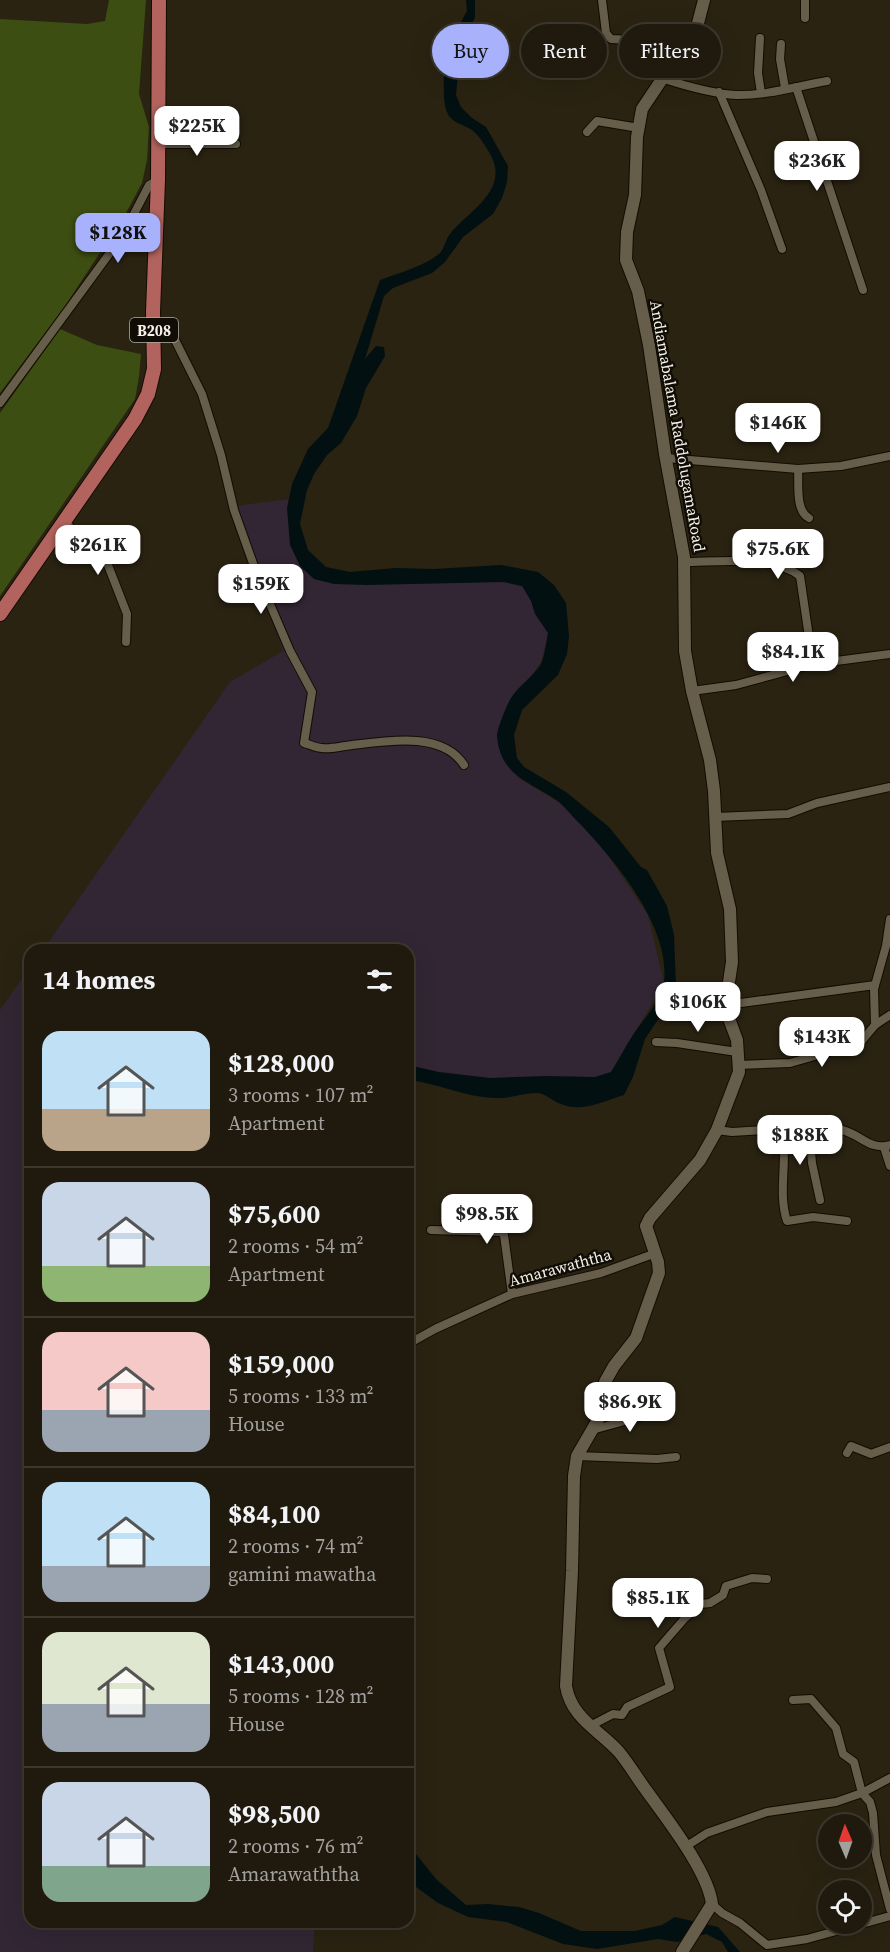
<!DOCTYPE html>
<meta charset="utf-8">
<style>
:root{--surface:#201a0e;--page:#2d271c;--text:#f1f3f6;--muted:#a2a19e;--line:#3d382e;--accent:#a7b1fc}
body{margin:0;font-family:"Source Serif 4",serif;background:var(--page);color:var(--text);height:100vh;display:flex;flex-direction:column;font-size:22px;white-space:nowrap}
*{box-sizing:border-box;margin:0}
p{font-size:20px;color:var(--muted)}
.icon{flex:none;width:33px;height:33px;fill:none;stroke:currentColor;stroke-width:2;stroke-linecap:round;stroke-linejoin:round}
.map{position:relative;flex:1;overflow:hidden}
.sheet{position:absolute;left:24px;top:944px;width:390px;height:984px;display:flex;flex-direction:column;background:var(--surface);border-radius:18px;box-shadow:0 6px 24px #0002,0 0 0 2px var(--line)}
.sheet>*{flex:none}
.banner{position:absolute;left:432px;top:24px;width:368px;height:54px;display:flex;gap:12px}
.needle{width:39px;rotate:358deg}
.fabs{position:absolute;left:818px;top:1814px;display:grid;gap:12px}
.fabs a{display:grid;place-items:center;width:54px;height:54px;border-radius:50%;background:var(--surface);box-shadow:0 6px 24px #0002,0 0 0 2px var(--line);font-size:30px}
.price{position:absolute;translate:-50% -51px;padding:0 14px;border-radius:12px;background:#fff;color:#222;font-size:20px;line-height:39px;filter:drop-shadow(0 2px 3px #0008)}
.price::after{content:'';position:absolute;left:50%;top:36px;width:18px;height:14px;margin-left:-9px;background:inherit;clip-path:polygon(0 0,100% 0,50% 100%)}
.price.active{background:var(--accent);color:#111}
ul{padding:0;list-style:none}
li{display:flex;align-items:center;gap:18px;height:150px;padding:0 18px}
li+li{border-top:2px solid var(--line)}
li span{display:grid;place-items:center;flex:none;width:168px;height:120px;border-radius:18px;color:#555}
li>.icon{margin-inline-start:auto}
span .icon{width:72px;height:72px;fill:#fffc;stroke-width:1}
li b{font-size:26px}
h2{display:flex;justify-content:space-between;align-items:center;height:72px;padding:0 18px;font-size:26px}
.chip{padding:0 21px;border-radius:27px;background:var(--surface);box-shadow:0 6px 24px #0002,0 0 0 2px var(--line);font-size:21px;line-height:54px}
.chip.active{background:var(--accent);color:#111}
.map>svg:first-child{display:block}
.industrial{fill:#322634}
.green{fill:#3d4e12}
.water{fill:#021012}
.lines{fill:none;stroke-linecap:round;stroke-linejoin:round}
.street-casing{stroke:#130c01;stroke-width:10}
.secondary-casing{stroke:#130c01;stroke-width:14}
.primary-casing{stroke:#130c01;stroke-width:16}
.street{stroke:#665e4b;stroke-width:8}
.secondary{stroke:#665e4b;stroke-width:12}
.primary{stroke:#b3635e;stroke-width:14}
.labels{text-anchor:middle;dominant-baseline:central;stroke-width:5;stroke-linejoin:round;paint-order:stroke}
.shield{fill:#100d06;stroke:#b2ada4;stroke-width:1.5}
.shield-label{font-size:15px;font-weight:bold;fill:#f7f2e8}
.street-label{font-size:16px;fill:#f7f2e8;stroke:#100d06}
</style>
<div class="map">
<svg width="890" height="1952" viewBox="0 0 890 1952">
<rect width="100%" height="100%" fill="#2a2312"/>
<g class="industrial">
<polygon points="298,498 292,522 314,579 504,582 532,589 552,621 541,662 502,719 517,777 560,803 601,845 648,915 664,984 611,1072 560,1089 408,1069 408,950 43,950 230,682 283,651 235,506"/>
<polygon points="30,967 30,1922 315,1922 313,1952 0,1952 0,1010"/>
</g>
<g class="green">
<polygon points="109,0 146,0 139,94 149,127 147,160 142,183 126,213 63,309 0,393 0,19 87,24 105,21"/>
<polygon points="60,329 97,345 141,354 139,377 135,399 0,596 0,413"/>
</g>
<g class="water">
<path d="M466 0H475V17L469 31 461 42 456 95 461 107 472 118 486 127 508 166 507 182 502 198 493 214 463 237 445 262 432 273 393 288 384 296 365 359 376 346 384 347 385 356 366 388 357 416 341 443 327 455 314 474 307 490 300 524 308 550 326 567 350 572 396 568 434 569 501 565 538 572 554 585 566 603 569 636 567 654 558 675 522 710 514 735 517 758 524 767 566 792 609 827 641 867 647 870 667 906 674 935 676 985 667 1006 645 1039 633 1077 624 1095C605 1101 581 1113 561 1104 552 1101 546 1093 536 1093 522 1093 509 1099 494 1098 465 1097 437 1083 408 1080V1065L439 1072 490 1078 547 1076 595 1077 611 1072C620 1058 627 1043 637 1029 647 1015 661 1000 664 982 671 927 614 859 578 822 572 816 566 808 559 802 532 782 500 777 497 736 497 729 507 704 511 698 518 686 533 677 541 664 545 655 546 642 548 633L535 614 531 601 522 586 504 582 367 585 334 584 314 579 300 566 290 545 287 508 292 484 308 449 328 428 380 280C398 273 423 267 439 254 444 250 445 240 450 234 466 213 506 193 493 160 489 151 480 136 472 130 463 124 451 123 447 112 440 96 446 47 450 30L457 29 467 11Z"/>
<polygon points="408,1844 436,1879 466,1905 488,1904 519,1907 539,1913 581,1931 635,1931 662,1925 675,1917 718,1927 740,1952 728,1952 722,1942 706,1934 678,1942 658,1939 597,1949 563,1944 507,1922 468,1917 438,1903 408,1881"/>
</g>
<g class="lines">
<g class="street-casing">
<g id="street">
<polyline points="602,0 606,33 611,39 657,41 678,57"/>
<polyline points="805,0 805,18"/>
<polyline points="760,38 758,73 761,93"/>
<polyline points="781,44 780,59 785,88"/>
<path d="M664 79C683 85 715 94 736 95 765 96 798 86 827 81"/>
<polyline points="796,87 863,290"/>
<polyline points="719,92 761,190 782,249"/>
<polyline points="587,132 597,121 639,128"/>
<polyline points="158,144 236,144"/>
<path d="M154 318 174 338 202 394 221 455 234 510 255 569 290 651 312 692 304 743C309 744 316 748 322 748 329 749 338 747 345 746 381 742 441 729 464 765"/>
<polyline points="0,403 123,235 149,185 158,180"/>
<polyline points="666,458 798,469 841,466 890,456"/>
<path d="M798 469C799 483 795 511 809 518"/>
<polyline points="65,521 82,542 97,543 106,560 127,614 126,642"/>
<path d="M684 562C718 562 773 555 800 576L813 664"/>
<polyline points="692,691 736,685 813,664 890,654"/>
<polyline points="715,817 788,814 817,803 890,787"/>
<polyline points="726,1005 875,985"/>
<polyline points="875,1025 874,989 886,946 890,919"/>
<polyline points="656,1042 677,1043 737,1052"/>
<polyline points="738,1065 790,1063 860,1043 875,1025 890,1015"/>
<polyline points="809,1128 812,1163 820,1200"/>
<path d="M781 1129C801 1128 823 1125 842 1130 860 1134 870 1151 890 1145"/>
<path d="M717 1130 732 1132 781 1129C789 1160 777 1191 787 1221L813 1217 847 1221"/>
<polyline points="884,1147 890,1166"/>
<polyline points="431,1230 501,1232 504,1235 512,1294"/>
<polyline points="408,1344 435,1329 512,1294 601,1273 656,1253"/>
<polyline points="592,1430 661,1411"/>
<polyline points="847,1453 851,1446 871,1454 890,1447"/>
<polyline points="577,1456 657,1459 676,1457"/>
<polyline points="793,1700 811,1699 836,1728 843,1754 854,1762 862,1793 870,1802 873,1813 876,1855 890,1909"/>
<polyline points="590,1726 613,1714 622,1715 627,1707 670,1687 659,1648 685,1618 701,1604 710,1603 723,1595 726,1586 752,1578 767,1579"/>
<polyline points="685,1847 707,1833 767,1812 836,1802 862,1793 890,1778"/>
<polyline points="712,1904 722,1913 740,1923 767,1945 807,1939 890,1916"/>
</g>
</g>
<g class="secondary-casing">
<path id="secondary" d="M682 1952 712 1904C708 1871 666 1818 646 1790 637 1778 629 1764 619 1752 599 1730 571 1718 566 1686L572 1571 574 1476 577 1456 599 1418 605 1382 614 1366 636 1338 659 1273 658 1262 646 1226 650 1218 700 1160 717 1130 739 1072 737 1040 725 1008 732 962 730 909 717 853 714 791 710 760 692 691 685 651 684 557 665 454 649 345 638 291 626 260 627 232 635 195 637 137 642 109 697 27 704 0"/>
</g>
<g class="primary-casing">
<polyline id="primary" points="0,614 135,419 148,394 154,369 153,312 158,180 159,0"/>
</g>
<use href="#street" class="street"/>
<use href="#secondary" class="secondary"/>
<use href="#primary" class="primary"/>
</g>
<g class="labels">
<rect class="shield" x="130" y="318" width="48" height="24" rx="4.5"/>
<g class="shield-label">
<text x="154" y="330">B208</text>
</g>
<g class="street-label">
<text transform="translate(678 426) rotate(80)">Andiamabalama RaddolugamaRoad</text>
<text transform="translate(560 1267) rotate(-15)">Amarawaththa</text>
</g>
</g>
</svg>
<div class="fabs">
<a><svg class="needle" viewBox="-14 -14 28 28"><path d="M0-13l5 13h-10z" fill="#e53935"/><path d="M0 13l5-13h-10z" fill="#a2a19e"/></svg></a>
<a><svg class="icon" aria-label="locate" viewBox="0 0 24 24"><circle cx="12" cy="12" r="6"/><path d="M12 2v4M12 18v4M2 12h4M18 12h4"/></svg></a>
</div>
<b class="price" style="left:197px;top:157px">$225K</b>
<b class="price" style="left:817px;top:192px">$236K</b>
<b class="price active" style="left:118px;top:264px">$128K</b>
<b class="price" style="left:778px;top:454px">$146K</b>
<b class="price" style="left:98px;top:576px">$261K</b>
<b class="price" style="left:778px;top:580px">$75.6K</b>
<b class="price" style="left:261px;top:615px">$159K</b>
<b class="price" style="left:793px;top:683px">$84.1K</b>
<b class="price" style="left:698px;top:1033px">$106K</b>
<b class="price" style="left:822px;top:1068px">$143K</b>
<b class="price" style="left:800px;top:1166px">$188K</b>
<b class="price" style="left:487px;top:1245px">$98.5K</b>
<b class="price" style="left:630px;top:1433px">$86.9K</b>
<b class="price" style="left:658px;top:1629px">$85.1K</b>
<div class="banner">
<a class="chip active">Buy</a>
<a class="chip">Rent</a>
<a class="chip">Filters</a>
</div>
<section class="sheet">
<h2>14 homes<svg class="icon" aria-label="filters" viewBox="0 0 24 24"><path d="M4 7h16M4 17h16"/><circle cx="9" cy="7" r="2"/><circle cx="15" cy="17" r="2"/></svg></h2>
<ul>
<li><span style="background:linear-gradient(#bfe0f5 65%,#b9a48a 0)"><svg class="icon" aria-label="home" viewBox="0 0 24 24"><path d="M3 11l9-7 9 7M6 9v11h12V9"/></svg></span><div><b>$128,000</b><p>3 rooms · 107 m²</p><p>Apartment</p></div></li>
<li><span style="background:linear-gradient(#c9d6e8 70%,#8fb573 0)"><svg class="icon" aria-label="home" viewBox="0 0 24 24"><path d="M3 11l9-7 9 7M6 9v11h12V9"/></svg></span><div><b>$75,600</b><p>2 rooms · 54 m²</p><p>Apartment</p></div></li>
<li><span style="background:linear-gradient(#f6c9c9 65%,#9aa5b1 0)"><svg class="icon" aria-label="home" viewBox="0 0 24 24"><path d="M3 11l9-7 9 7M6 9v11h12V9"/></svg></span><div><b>$159,000</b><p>5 rooms · 133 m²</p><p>House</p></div></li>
<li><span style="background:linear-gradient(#bfe0f5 70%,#9aa5b1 0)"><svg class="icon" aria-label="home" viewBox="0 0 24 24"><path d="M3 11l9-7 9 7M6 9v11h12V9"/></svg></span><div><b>$84,100</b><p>2 rooms · 74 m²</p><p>gamini mawatha</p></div></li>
<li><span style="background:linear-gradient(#dfe7d0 60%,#9aa5b1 0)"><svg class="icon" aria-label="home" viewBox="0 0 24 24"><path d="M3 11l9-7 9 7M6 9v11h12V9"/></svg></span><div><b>$143,000</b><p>5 rooms · 128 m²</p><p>House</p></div></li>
<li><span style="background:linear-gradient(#c9d6e8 70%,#7fa58c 0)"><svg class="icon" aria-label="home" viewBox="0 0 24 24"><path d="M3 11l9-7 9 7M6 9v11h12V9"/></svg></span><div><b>$98,500</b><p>2 rooms · 76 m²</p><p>Amarawaththa</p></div></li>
</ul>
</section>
</div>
